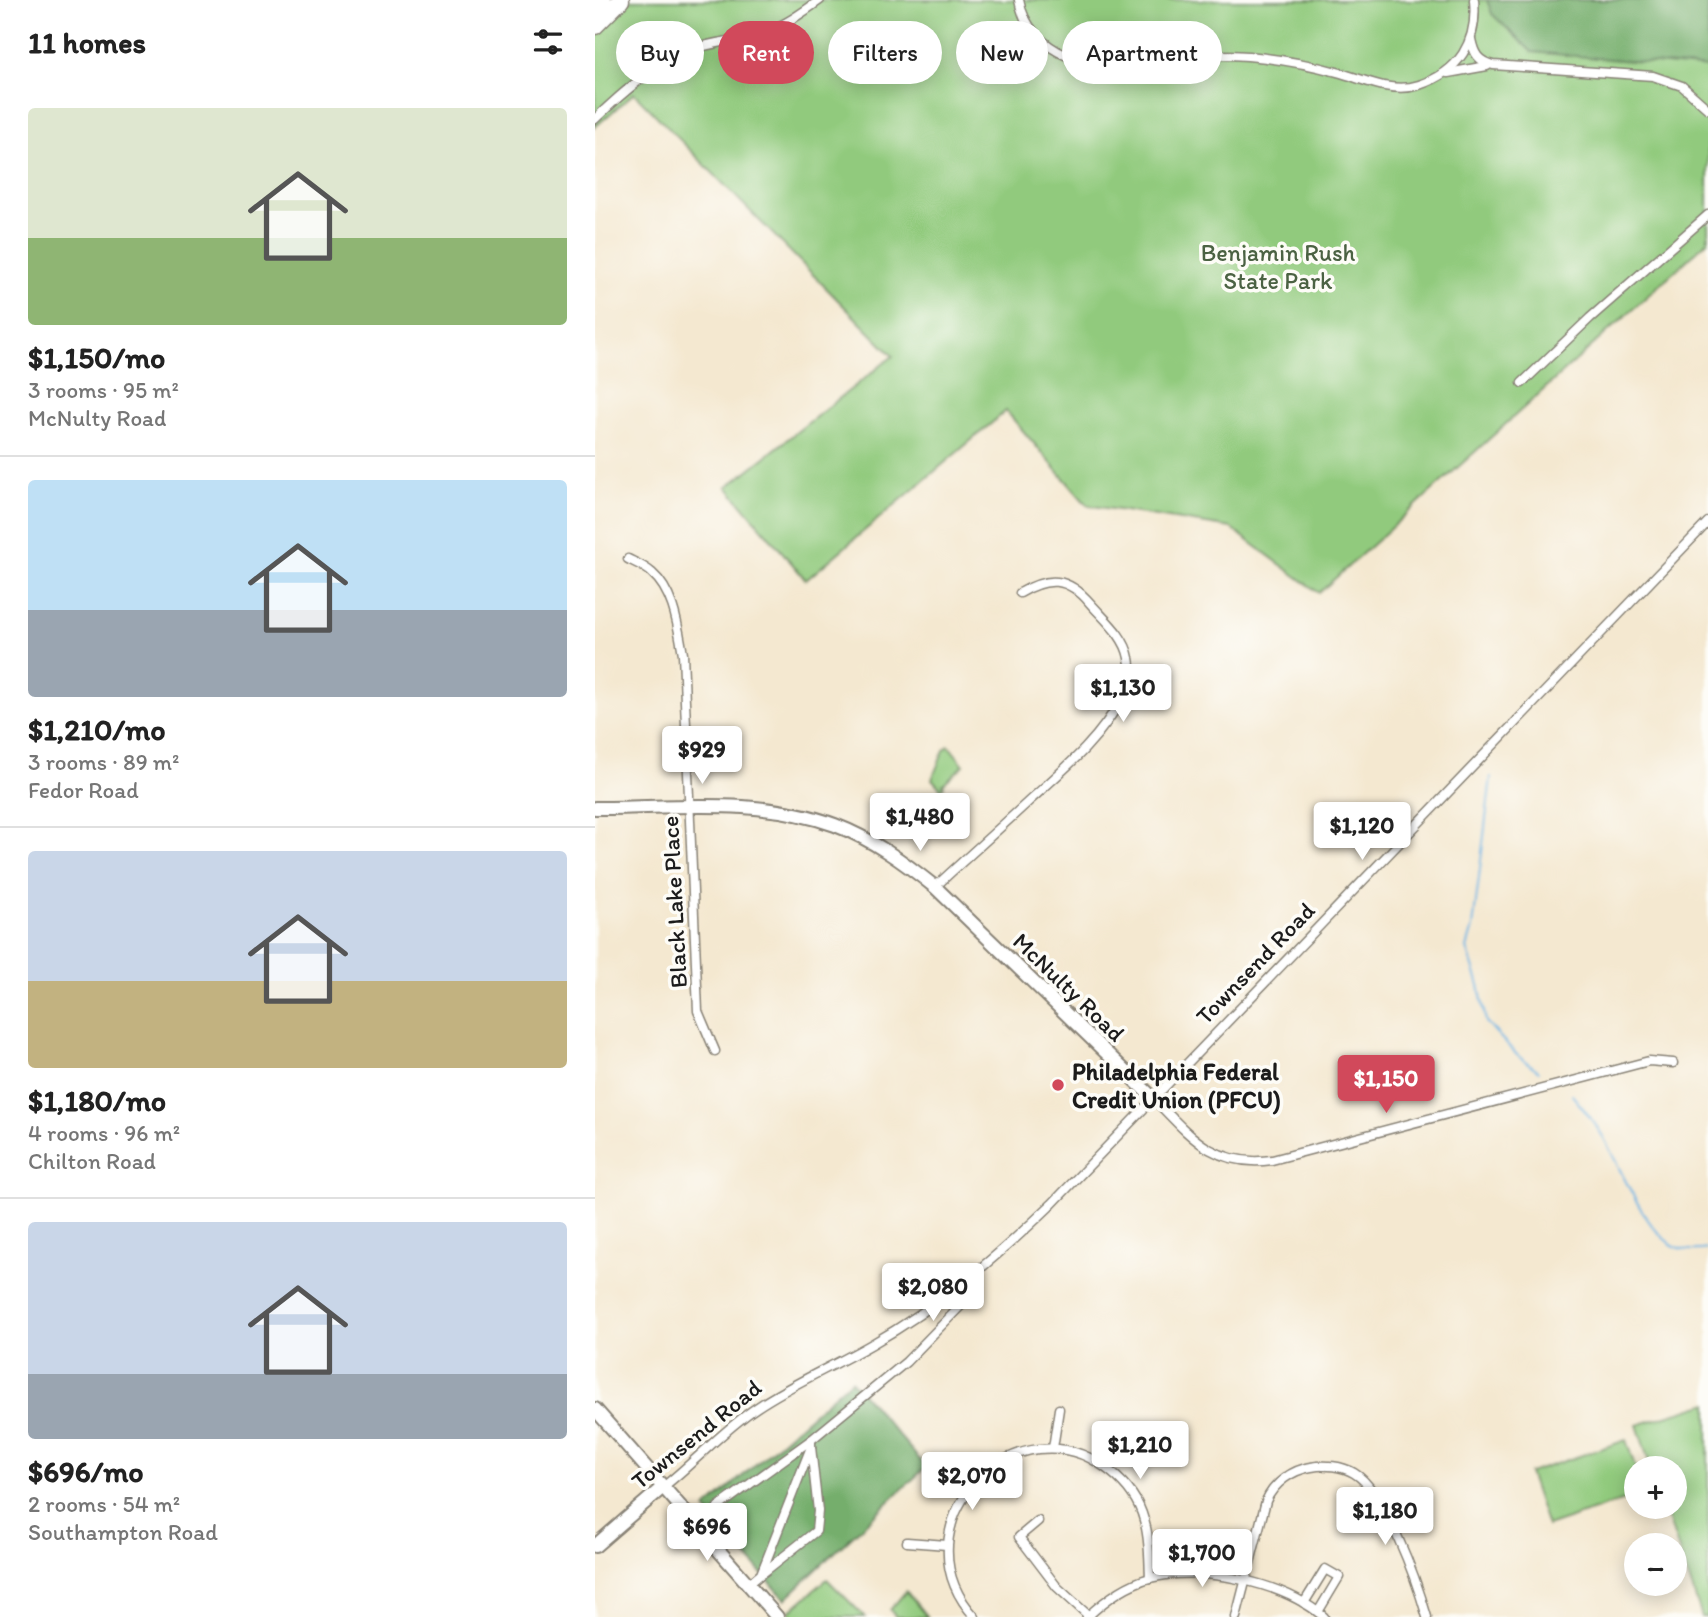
<!DOCTYPE html>
<meta charset="utf-8">
<style>
:root{--surface:#fff;--page:#f6f6f6;--text:#222;--muted:#767676;--line:#e0e0e0;--accent:#d1495b}
body{margin:0;font-family:Itim,sans-serif;background:var(--page);color:var(--text);height:100vh;display:flex;flex-direction:column;font-size:26px;white-space:nowrap}
*{box-sizing:border-box;margin:0}
p{font-size:23px;color:var(--muted)}
.icon{flex:none;width:38px;height:38px;fill:none;stroke:currentColor;stroke-width:2;stroke-linecap:round;stroke-linejoin:round}
.map{position:relative;flex:1;overflow:hidden}
.sheet{display:flex;flex-direction:column;background:var(--surface);width:595px}
.sheet>*{flex:none}
.guide{position:absolute;left:21px;top:21px;width:665px;height:63px;display:flex;gap:14px}
.controls{position:absolute;left:1029px;top:1456px;display:grid;gap:14px}
.controls a{display:grid;place-items:center;width:63px;height:63px;border-radius:50%;background:var(--surface);box-shadow:0 4px 18px #0003;font-size:35px}
.price{position:absolute;translate:-50% -60px;padding:0 16px;border-radius:7px;background:#fff;color:#222;font-size:23px;line-height:46px;filter:drop-shadow(0 2px 4px #0008)}
.price::after{content:'';position:absolute;left:50%;top:42px;width:21px;height:16px;margin-left:-10px;background:inherit;clip-path:polygon(0 0,100% 0,50% 100%)}
.price.on{background:var(--accent);color:#fff}
ul{padding:0;list-style:none}
li{display:grid;align-content:center;gap:14px;height:371px;padding:0 28px}
li+li{border-top:2px solid var(--line)}
li span{display:grid;place-items:center;height:217px;border-radius:7px;color:#555}
li>.icon{margin-inline-start:auto}
span .icon{width:126px;height:126px;fill:#fffc;stroke-width:1}
li b{font-size:30px}
h2{display:flex;justify-content:space-between;align-items:center;height:84px;padding:0 28px;font-size:30px}
.tag{padding:0 24px;border-radius:32px;background:var(--surface);box-shadow:0 4px 18px #0003;font-size:24px;line-height:63px}
.tag.on{background:var(--accent);color:#fff}
main{display:flex;flex:1;min-height:0}
.map>svg:first-child{display:block}
.green{fill:#91ca7d;stroke:#56734c;stroke-width:2}
.forest{fill:#74ae6c;stroke:#486544;stroke-width:2}
.lines{fill:none;stroke-linecap:round;stroke-linejoin:round}
.stream{stroke:#6eb4e4;stroke-width:2}
.street-casing{stroke:#888276;stroke-width:11}
.secondary-casing{stroke:#888276;stroke-width:16}
.highway-casing{stroke:#888276;stroke-width:19}
.street{stroke:#fff;stroke-width:8}
.secondary{stroke:#fff;stroke-width:12}
.highway{stroke:#fff;stroke-width:16}
.poi-dot{fill:#d1495b;stroke:#fdfcf7;stroke-width:2.5}
.labels{text-anchor:middle;dominant-baseline:central;stroke-width:7;stroke-linejoin:round;paint-order:stroke}
.park-label{font-size:24px;fill:#4b6243;stroke:#fdfcf7}
.street-label{font-size:24px;fill:#1c1c1c;stroke:#fdfcf7}
.poi-label{font-size:24px;font-weight:bold;fill:#1c1c1c;stroke:#fdfcf7;text-anchor:start}
</style>
<main>
<section class="sheet">
<h2>11 homes<svg class="icon" aria-label="filters" viewBox="0 0 24 24"><path d="M4 7h16M4 17h16"/><circle cx="9" cy="7" r="2"/><circle cx="15" cy="17" r="2"/></svg></h2>
<ul>
<li><span style="background:linear-gradient(#dfe7d0 60%,#8fb573 0)"><svg class="icon" aria-label="home" viewBox="0 0 24 24"><path d="M3 11l9-7 9 7M6 9v11h12V9"/></svg></span><div><b>$1,150/mo</b><p>3 rooms · 95 m²</p><p>McNulty Road</p></div></li>
<li><span style="background:linear-gradient(#bfe0f5 60%,#9aa5b1 0)"><svg class="icon" aria-label="home" viewBox="0 0 24 24"><path d="M3 11l9-7 9 7M6 9v11h12V9"/></svg></span><div><b>$1,210/mo</b><p>3 rooms · 89 m²</p><p>Fedor Road</p></div></li>
<li><span style="background:linear-gradient(#c9d6e8 60%,#c2b280 0)"><svg class="icon" aria-label="home" viewBox="0 0 24 24"><path d="M3 11l9-7 9 7M6 9v11h12V9"/></svg></span><div><b>$1,180/mo</b><p>4 rooms · 96 m²</p><p>Chilton Road</p></div></li>
<li><span style="background:linear-gradient(#c9d6e8 70%,#9aa5b1 0)"><svg class="icon" aria-label="home" viewBox="0 0 24 24"><path d="M3 11l9-7 9 7M6 9v11h12V9"/></svg></span><div><b>$696/mo</b><p>2 rooms · 54 m²</p><p>Southampton Road</p></div></li>
</ul>
</section>
<div class="map">
<svg width="1113" height="1617" viewBox="0 0 1113 1617">
<rect width="100%" height="100%" fill="#fdfcf7"/>
<filter id="ink" filterUnits="userSpaceOnUse"><feTurbulence type="fractalNoise" baseFrequency=".0143" numOctaves="2"/><feDisplacementMap in="SourceGraphic" scale="14" xChannelSelector="R" yChannelSelector="G"/><feConvolveMatrix kernelMatrix="1 2 1 2 8 2 1 2 1" color-interpolation-filters="sRGB"/></filter>
<filter id="wash" filterUnits="userSpaceOnUse"><feTurbulence type="fractalNoise" baseFrequency=".00686" numOctaves="4" result="noise"/><feDisplacementMap in="SourceGraphic" scale="28" xChannelSelector="R" yChannelSelector="G"/><feGaussianBlur stdDeviation="1.57" result="paint"/><feColorMatrix in="noise" values="0 0 0 0 0 0 0 0 0 0 0 0 0 0 0 0 0 1.4 0 .05"/><feComposite in="paint" operator="in"/></filter>
<g filter="url(#wash)">
<rect width="100%" height="100%" fill="#f4e8d0"/>
<g class="green">
<polygon points="30,0 1113,0 1113,241 724,593 636,528 492,505 411,411 211,580 132,487 298,356 39,93 0,127 0,28"/>
<polygon points="354,746 369,765 348,784 349,787 346,789 337,779 349,750"/>
<polygon points="1113,1403 1113,1617 1107,1617 1069,1507 1080,1507 1080,1468 1056,1468 1042,1425"/>
<polygon points="1031,1440 1041,1469 1041,1496 952,1526 934,1473"/>
<polygon points="232,1579 270,1617 198,1617 194,1612"/>
<polygon points="311,1591 332,1617 301,1617 295,1610"/>
</g>
<g class="forest">
<polygon points="892,0 1113,0 1113,68 937,52 897,14"/>
<polygon points="256,1380 331,1467 190,1599 110,1509"/>
</g>
<g class="lines">
<g class="stream">
<polyline points="896,777 878,927 872,948 884,985 891,1022 923,1056 944,1071"/>
<path d="M977 1095C988 1108 998 1120 1007 1135 1025 1166 1047 1225 1076 1244 1087 1252 1101 1251 1113 1249"/>
</g>
</g>
</g>
<g filter="url(#ink)">
<g class="lines">
<g class="street-casing">
<g id="street">
<path d="M424 0C429 28 449 46 474 57 506 70 541 62 574 58 600 55 627 54 653 56 683 59 713 64 742 72 769 79 796 94 824 85 864 72 883 42 879 0"/>
<path d="M876 39C879 54 883 61 898 65L1058 76 1087 86 1113 109"/>
<polyline points="853,73 892,66"/>
<path d="M0 119C28 92 59 65 96 50 119 41 146 41 169 33 190 25 207 13 225 0"/>
<polyline points="927,383 995,318 1113,215"/>
<path d="M33 559C41 563 51 567 57 573 79 592 83 627 88 654L103 1011 120 1051"/>
<path d="M340 887C371 858 403 830 434 801 467 771 505 740 526 699 532 688 537 671 534 658 530 636 510 620 495 603 473 577 453 576 425 593"/>
<path d="M558 1098C595 1136 619 1168 677 1160L1054 1061 1078 1063"/>
<polyline points="458,1448 464,1409"/>
<path d="M68 1487C100 1462 128 1430 161 1408 198 1383 239 1366 277 1344 344 1306 402 1257 457 1204L1113 522"/>
<polyline points="123,1507 216,1440 311,1362 384,1287 377,1276"/>
<polyline points="443,1521 424,1537 462,1587 495,1617"/>
<polyline points="312,1542 352,1545"/>
<polyline points="169,1572 221,1531 223,1511 216,1447"/>
<polyline points="154,1584 166,1574 216,1447 216,1440"/>
<polyline points="709,1603 730,1569 744,1577 723,1612"/>
<path d="M380 1617C297 1527 422 1394 516 1472 531 1484 544 1501 549 1520 555 1539 554 1559 555 1578"/>
<path d="M492 1617C509 1601 532 1584 555 1578 607 1565 688 1582 729 1617"/>
<path d="M641 1617 671 1501C679 1483 697 1470 716 1467 730 1464 747 1466 759 1473 790 1491 822 1582 832 1617"/>
</g>
</g>
<g class="secondary-casing">
<g id="secondary">
<path d="M0 808C78 808 165 797 240 825 277 839 309 862 340 887L558 1098"/>
<polyline points="0,1409 182,1617"/>
<polyline points="0,1546 68,1487"/>
</g>
</g>
<g class="highway-casing">
<g id="highway">
<polyline points="0,8 8,0"/>
<polyline points="0,26 26,0"/>
</g>
</g>
<use href="#street" class="street"/>
<use href="#secondary" class="secondary"/>
<use href="#highway" class="highway"/>
</g>
</g>
<circle class="poi-dot" cx="463" cy="1085" r="7"/>
<g class="labels">
<g class="park-label">
<text x="683" y="252">Benjamin Rush<tspan x="683" dy="28">State Park</tspan></text>
</g>
<g class="street-label">
<text transform="translate(79 902) rotate(-93)">Black Lake Place</text>
<text transform="translate(660 963) rotate(-46)">Townsend Road</text>
<text transform="translate(474 987) rotate(44)">McNulty Road</text>
<text transform="translate(101 1434) rotate(-39)">Townsend Road</text>
</g>
<g class="poi-label">
<text x="477" y="1071">Philadelphia Federal<tspan x="477" dy="28">Credit Union (PFCU)</tspan></text>
</g>
</g>
</svg>
<div class="controls">
<a>+</a>
<a>−</a>
</div>
<b class="price" style="left:528px;top:724px">$1,130</b>
<b class="price" style="left:107px;top:786px">$929</b>
<b class="price" style="left:325px;top:853px">$1,480</b>
<b class="price" style="left:767px;top:862px">$1,120</b>
<b class="price on" style="left:791px;top:1115px">$1,150</b>
<b class="price" style="left:338px;top:1323px">$2,080</b>
<b class="price" style="left:545px;top:1481px">$1,210</b>
<b class="price" style="left:377px;top:1512px">$2,070</b>
<b class="price" style="left:790px;top:1547px">$1,180</b>
<b class="price" style="left:112px;top:1563px">$696</b>
<b class="price" style="left:607px;top:1589px">$1,700</b>
<div class="guide">
<a class="tag">Buy</a>
<a class="tag on">Rent</a>
<a class="tag">Filters</a>
<a class="tag">New</a>
<a class="tag">Apartment</a>
</div>
</div>
</main>
